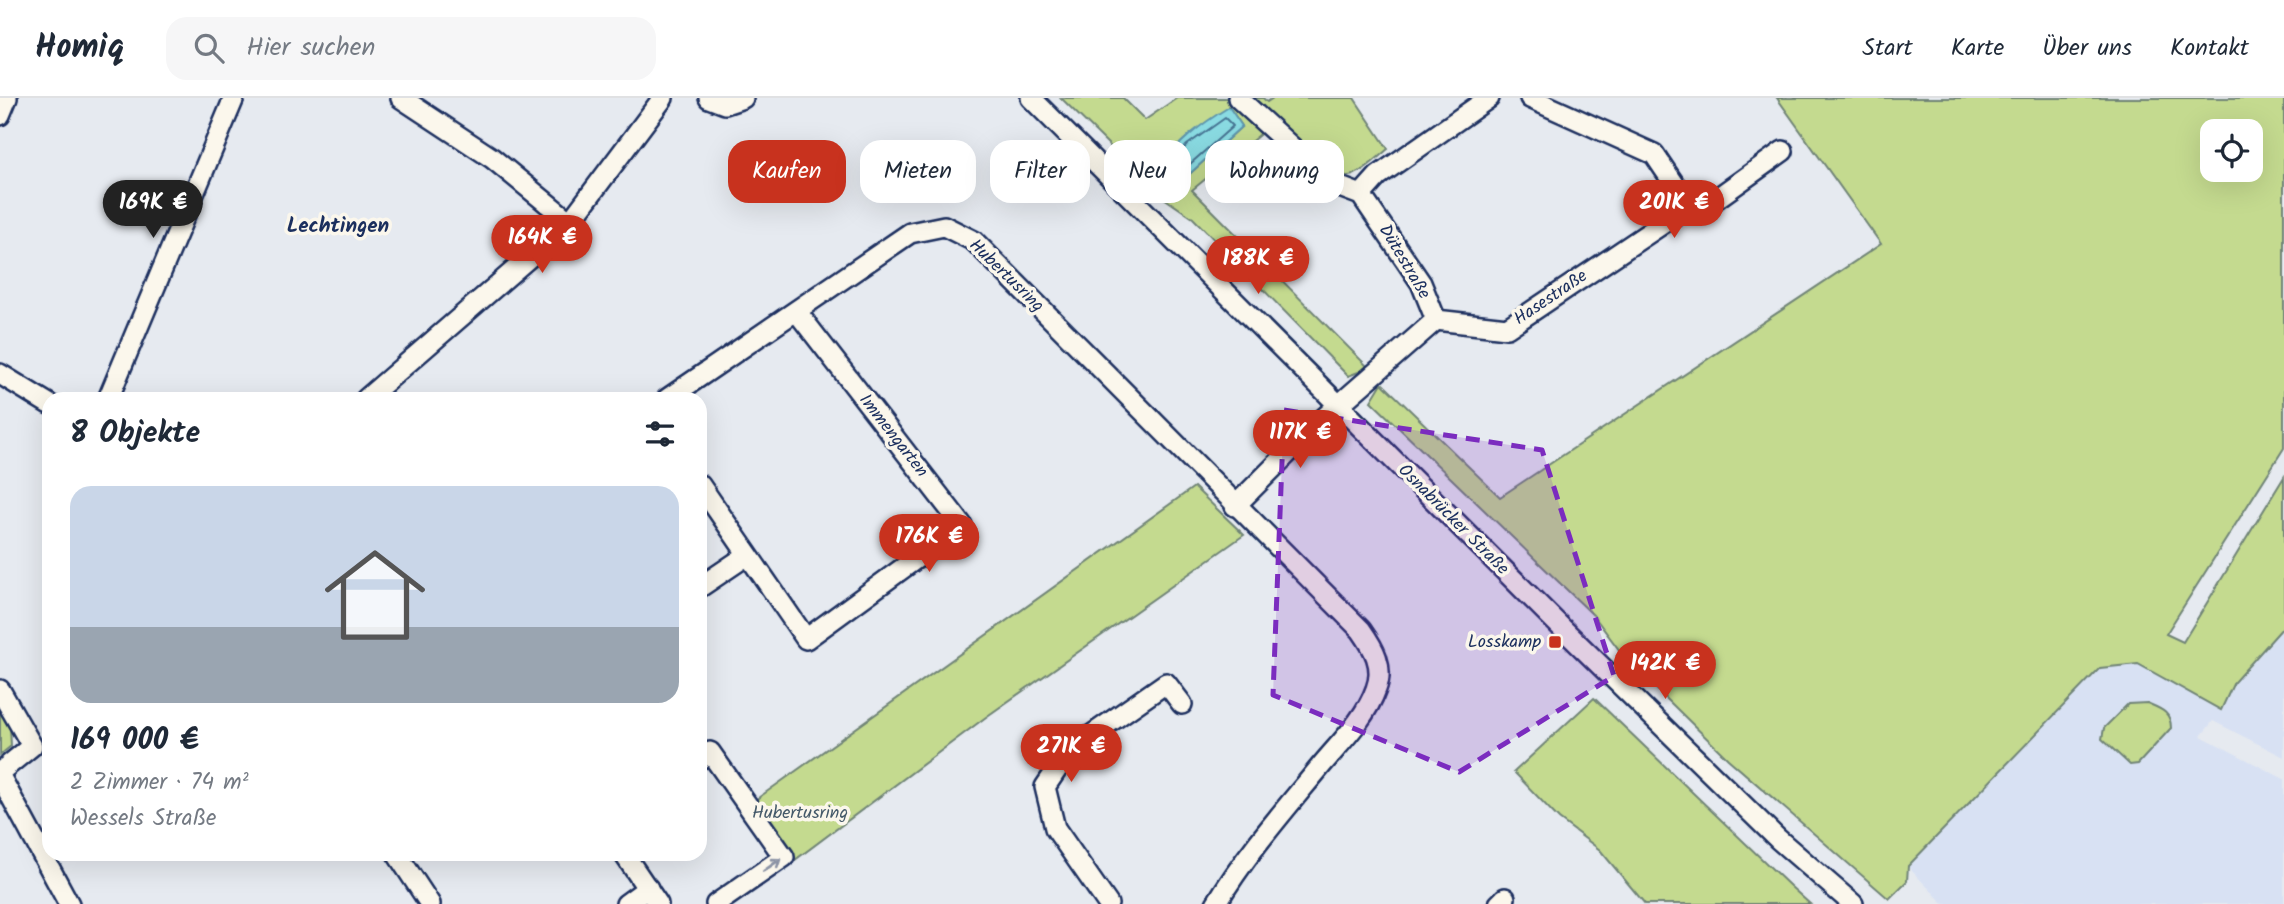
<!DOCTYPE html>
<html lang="de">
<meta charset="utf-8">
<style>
:root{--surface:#fff;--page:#f6f6f7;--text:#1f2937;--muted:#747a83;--line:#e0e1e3;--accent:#c8321e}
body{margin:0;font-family:Kalam,sans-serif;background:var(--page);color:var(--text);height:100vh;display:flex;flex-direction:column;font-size:26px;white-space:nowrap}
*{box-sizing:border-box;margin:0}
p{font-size:23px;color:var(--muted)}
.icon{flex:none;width:38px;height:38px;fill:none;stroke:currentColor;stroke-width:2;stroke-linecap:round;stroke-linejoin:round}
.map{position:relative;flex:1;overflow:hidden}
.details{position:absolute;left:42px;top:294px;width:665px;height:469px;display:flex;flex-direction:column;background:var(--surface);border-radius:21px;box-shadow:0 7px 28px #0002}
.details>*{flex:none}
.banner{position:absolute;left:728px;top:42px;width:665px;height:63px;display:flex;gap:14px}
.fabs{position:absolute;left:2200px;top:21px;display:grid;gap:14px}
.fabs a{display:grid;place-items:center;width:63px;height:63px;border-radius:14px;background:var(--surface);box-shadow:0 7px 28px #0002;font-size:35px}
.price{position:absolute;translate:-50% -60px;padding:0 16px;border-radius:24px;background:var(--accent);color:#fff;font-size:23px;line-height:46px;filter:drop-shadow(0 2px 4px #0008)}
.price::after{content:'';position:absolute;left:50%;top:42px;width:21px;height:16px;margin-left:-10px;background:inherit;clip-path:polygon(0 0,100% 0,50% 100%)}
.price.on{background:#222;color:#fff}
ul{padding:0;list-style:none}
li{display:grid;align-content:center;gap:14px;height:371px;padding:0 28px}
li+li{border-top:2px solid var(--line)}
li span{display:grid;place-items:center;height:217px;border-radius:21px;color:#555}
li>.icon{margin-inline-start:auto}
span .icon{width:126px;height:126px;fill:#fffc;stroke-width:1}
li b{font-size:30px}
h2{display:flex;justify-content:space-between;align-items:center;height:84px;padding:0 28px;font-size:30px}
.chip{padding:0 24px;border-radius:21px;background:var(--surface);box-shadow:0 7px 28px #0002;font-size:24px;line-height:63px}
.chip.on{background:var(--accent);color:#fff}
header{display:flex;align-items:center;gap:42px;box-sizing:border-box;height:98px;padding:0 35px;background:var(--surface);border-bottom:2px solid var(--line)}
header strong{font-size:33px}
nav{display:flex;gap:38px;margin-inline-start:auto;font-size:24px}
.search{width:490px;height:63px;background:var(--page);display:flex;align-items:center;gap:18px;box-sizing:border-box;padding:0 24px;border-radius:21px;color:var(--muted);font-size:26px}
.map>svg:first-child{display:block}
.built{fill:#d8e1f3}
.green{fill:#c4da8f;stroke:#708476;stroke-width:2;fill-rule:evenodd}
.water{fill:#8adbe2;stroke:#5e96ad;stroke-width:2}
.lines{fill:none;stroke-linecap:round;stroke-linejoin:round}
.shore{stroke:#477493;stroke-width:2}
.minor-casing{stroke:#1b2f5e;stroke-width:24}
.minor{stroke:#fbf7ec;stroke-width:19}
.oneway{stroke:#8b93a5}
.marked{fill:#7b2cbf;fill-opacity:0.2;stroke:#7b2cbf;stroke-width:5;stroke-dasharray:14 9;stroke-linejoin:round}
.poi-dot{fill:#c8321e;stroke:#fbf7ec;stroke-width:2.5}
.labels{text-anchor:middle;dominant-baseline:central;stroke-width:7;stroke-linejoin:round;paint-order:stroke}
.street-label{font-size:18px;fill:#1b2f5e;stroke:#fbf7ec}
.poi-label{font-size:18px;fill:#1b2f5e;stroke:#fbf7ec;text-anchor:end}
.park-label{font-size:18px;fill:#455a6a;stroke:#fbf7ec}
.quarter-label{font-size:21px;font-weight:bold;fill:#1b2f5e;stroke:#fbf7ec}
</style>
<header>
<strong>Homiq</strong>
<div class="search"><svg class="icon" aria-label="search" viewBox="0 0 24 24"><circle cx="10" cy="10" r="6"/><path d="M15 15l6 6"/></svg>Hier suchen</div>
<nav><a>Start</a><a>Karte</a><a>Über uns</a><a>Kontakt</a></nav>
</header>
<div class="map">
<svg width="2284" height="806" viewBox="0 0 2284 806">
<rect width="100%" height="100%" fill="#e6eaf0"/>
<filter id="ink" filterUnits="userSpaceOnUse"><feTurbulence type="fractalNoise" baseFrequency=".0143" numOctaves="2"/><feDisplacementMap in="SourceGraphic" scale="14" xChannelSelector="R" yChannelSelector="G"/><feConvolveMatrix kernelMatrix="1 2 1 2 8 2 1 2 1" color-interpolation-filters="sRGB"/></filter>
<g filter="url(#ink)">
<polygon class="built" points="2284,528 2284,659 2213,623 2201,638 2284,681 2284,806 1944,806 1907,768 2100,570 2138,566 2221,611 2234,584"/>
<g class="green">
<path d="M1061 0H1123L1145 22 1177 0H1263L1267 4 1273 0H1354L1388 51C1377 60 1366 72 1353 77 1331 85 1291 39 1275 24L1192 92 1369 270 1348 278 1193 120 1161 98ZM1229 9 1242 28 1183 82Z"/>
<path d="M1777 0H2284V350L2166 536 2183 544 2284 379V528L2234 584 2221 612 2138 566 2100 570 1908 768 1907 783 1889 801 1728 661 1626 561 1593 517 1371 303 1382 285 1500 399 1881 146ZM2212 33H2250V72H2212Z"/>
<polygon points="1194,389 1244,437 986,619 791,765 751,705"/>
<polygon points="1594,600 1790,788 1810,806 1645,806 1600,752 1559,721 1514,674"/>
<path d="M2147 605C2161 611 2171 614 2171 630L2138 666 2130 667 2102 641 2104 630 2128 606Z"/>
<polygon points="0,611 10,628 11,648 0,657"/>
</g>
<path class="water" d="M1229 9 1242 28 1183 82H1168L1158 72C1177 44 1201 26 1229 9Z"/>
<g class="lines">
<polygon class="shore" points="1225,20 1233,28 1181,74 1170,74 1168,69 1187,47"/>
<g class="minor-casing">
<g id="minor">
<polyline points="401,0 492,60 570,124"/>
<polyline points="709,0 725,6 743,0"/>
<polyline points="1031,0 1565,533 1778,741 1853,806"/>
<polyline points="0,17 7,0"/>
<polyline points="1361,97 1378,78 1489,0"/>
<polyline points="1689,108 1713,103 1783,53"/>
<polyline points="1436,222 1507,230 1689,108 1654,56 1530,0"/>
<polyline points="0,276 49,306"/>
<polyline points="108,301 234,0"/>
<polyline points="366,301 570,124 663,0"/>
<path d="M667 301 910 135 944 128 974 143 1361 532C1373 549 1385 568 1376 591 1366 620 1339 646 1320 669 1283 714 1246 756 1216 806"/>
<polyline points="700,387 806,541 962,427 797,214"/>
<polyline points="1235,408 1316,327 1436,222 1421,185 1361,97 1332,86 1238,0"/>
<polyline points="700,489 746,458"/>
<polyline points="0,592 32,648 0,674"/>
<polyline points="700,661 710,654 784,759 716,806"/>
<polyline points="0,678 69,806"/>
<polyline points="397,756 430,806"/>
<polyline points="624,756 658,806"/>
<polyline points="626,806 648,790"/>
<polyline points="1108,806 1055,730 1045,689 1070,652 1166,585 1182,606"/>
<polyline points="1499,806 1505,800"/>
</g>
</g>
<use href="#minor" class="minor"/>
</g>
<defs><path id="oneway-shaft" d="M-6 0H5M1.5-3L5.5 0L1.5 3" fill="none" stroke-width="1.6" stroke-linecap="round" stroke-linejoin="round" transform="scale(1.75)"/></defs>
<use class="oneway" href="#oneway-shaft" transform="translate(772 767) rotate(-35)"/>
</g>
<path class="marked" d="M1284 312 1542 352 1614 578 1459 674 1273 597Z"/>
<rect class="poi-dot" x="1548" y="537" width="14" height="14" rx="3.5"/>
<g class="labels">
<g class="street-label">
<text transform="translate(1404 164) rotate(59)">Dütestraße</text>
<text transform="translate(1006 178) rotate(44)">Hubertusring</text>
<text transform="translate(1551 200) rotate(-34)">Hasestraße</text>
<text transform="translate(893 338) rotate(52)">Immengarten</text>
<text transform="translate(1453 422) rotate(45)">Osnabrücker Straße</text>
</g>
<g class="poi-label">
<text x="1541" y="544">Losskamp</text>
</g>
<g class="park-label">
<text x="800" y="715">Hubertusring</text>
</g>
<g class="quarter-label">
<text x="338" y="128">Lechtingen</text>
</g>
</g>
</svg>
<div class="fabs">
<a><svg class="icon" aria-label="locate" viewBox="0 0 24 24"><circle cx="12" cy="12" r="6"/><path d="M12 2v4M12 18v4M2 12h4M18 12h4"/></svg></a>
</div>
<b class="price on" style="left:153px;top:142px">169K €</b>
<b class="price" style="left:1674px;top:142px">201K €</b>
<b class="price" style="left:542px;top:177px">164K €</b>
<b class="price" style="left:1258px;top:198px">188K €</b>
<b class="price" style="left:1300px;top:372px">117K €</b>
<b class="price" style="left:929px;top:476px">176K €</b>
<b class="price" style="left:1665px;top:603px">142K €</b>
<b class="price" style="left:1071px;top:686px">271K €</b>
<div class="banner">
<a class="chip on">Kaufen</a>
<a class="chip">Mieten</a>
<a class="chip">Filter</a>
<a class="chip">Neu</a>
<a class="chip">Wohnung</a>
</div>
<section class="details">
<h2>8 Objekte<svg class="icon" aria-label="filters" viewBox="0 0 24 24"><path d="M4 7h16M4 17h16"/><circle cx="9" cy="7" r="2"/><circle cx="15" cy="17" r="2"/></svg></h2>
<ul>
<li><span style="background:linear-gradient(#c9d6e8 65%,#9aa5b1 0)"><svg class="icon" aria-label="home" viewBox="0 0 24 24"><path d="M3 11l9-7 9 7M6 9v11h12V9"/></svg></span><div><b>169 000 €</b><p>2 Zimmer · 74 m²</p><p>Wessels Straße</p></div></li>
</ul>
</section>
</div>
